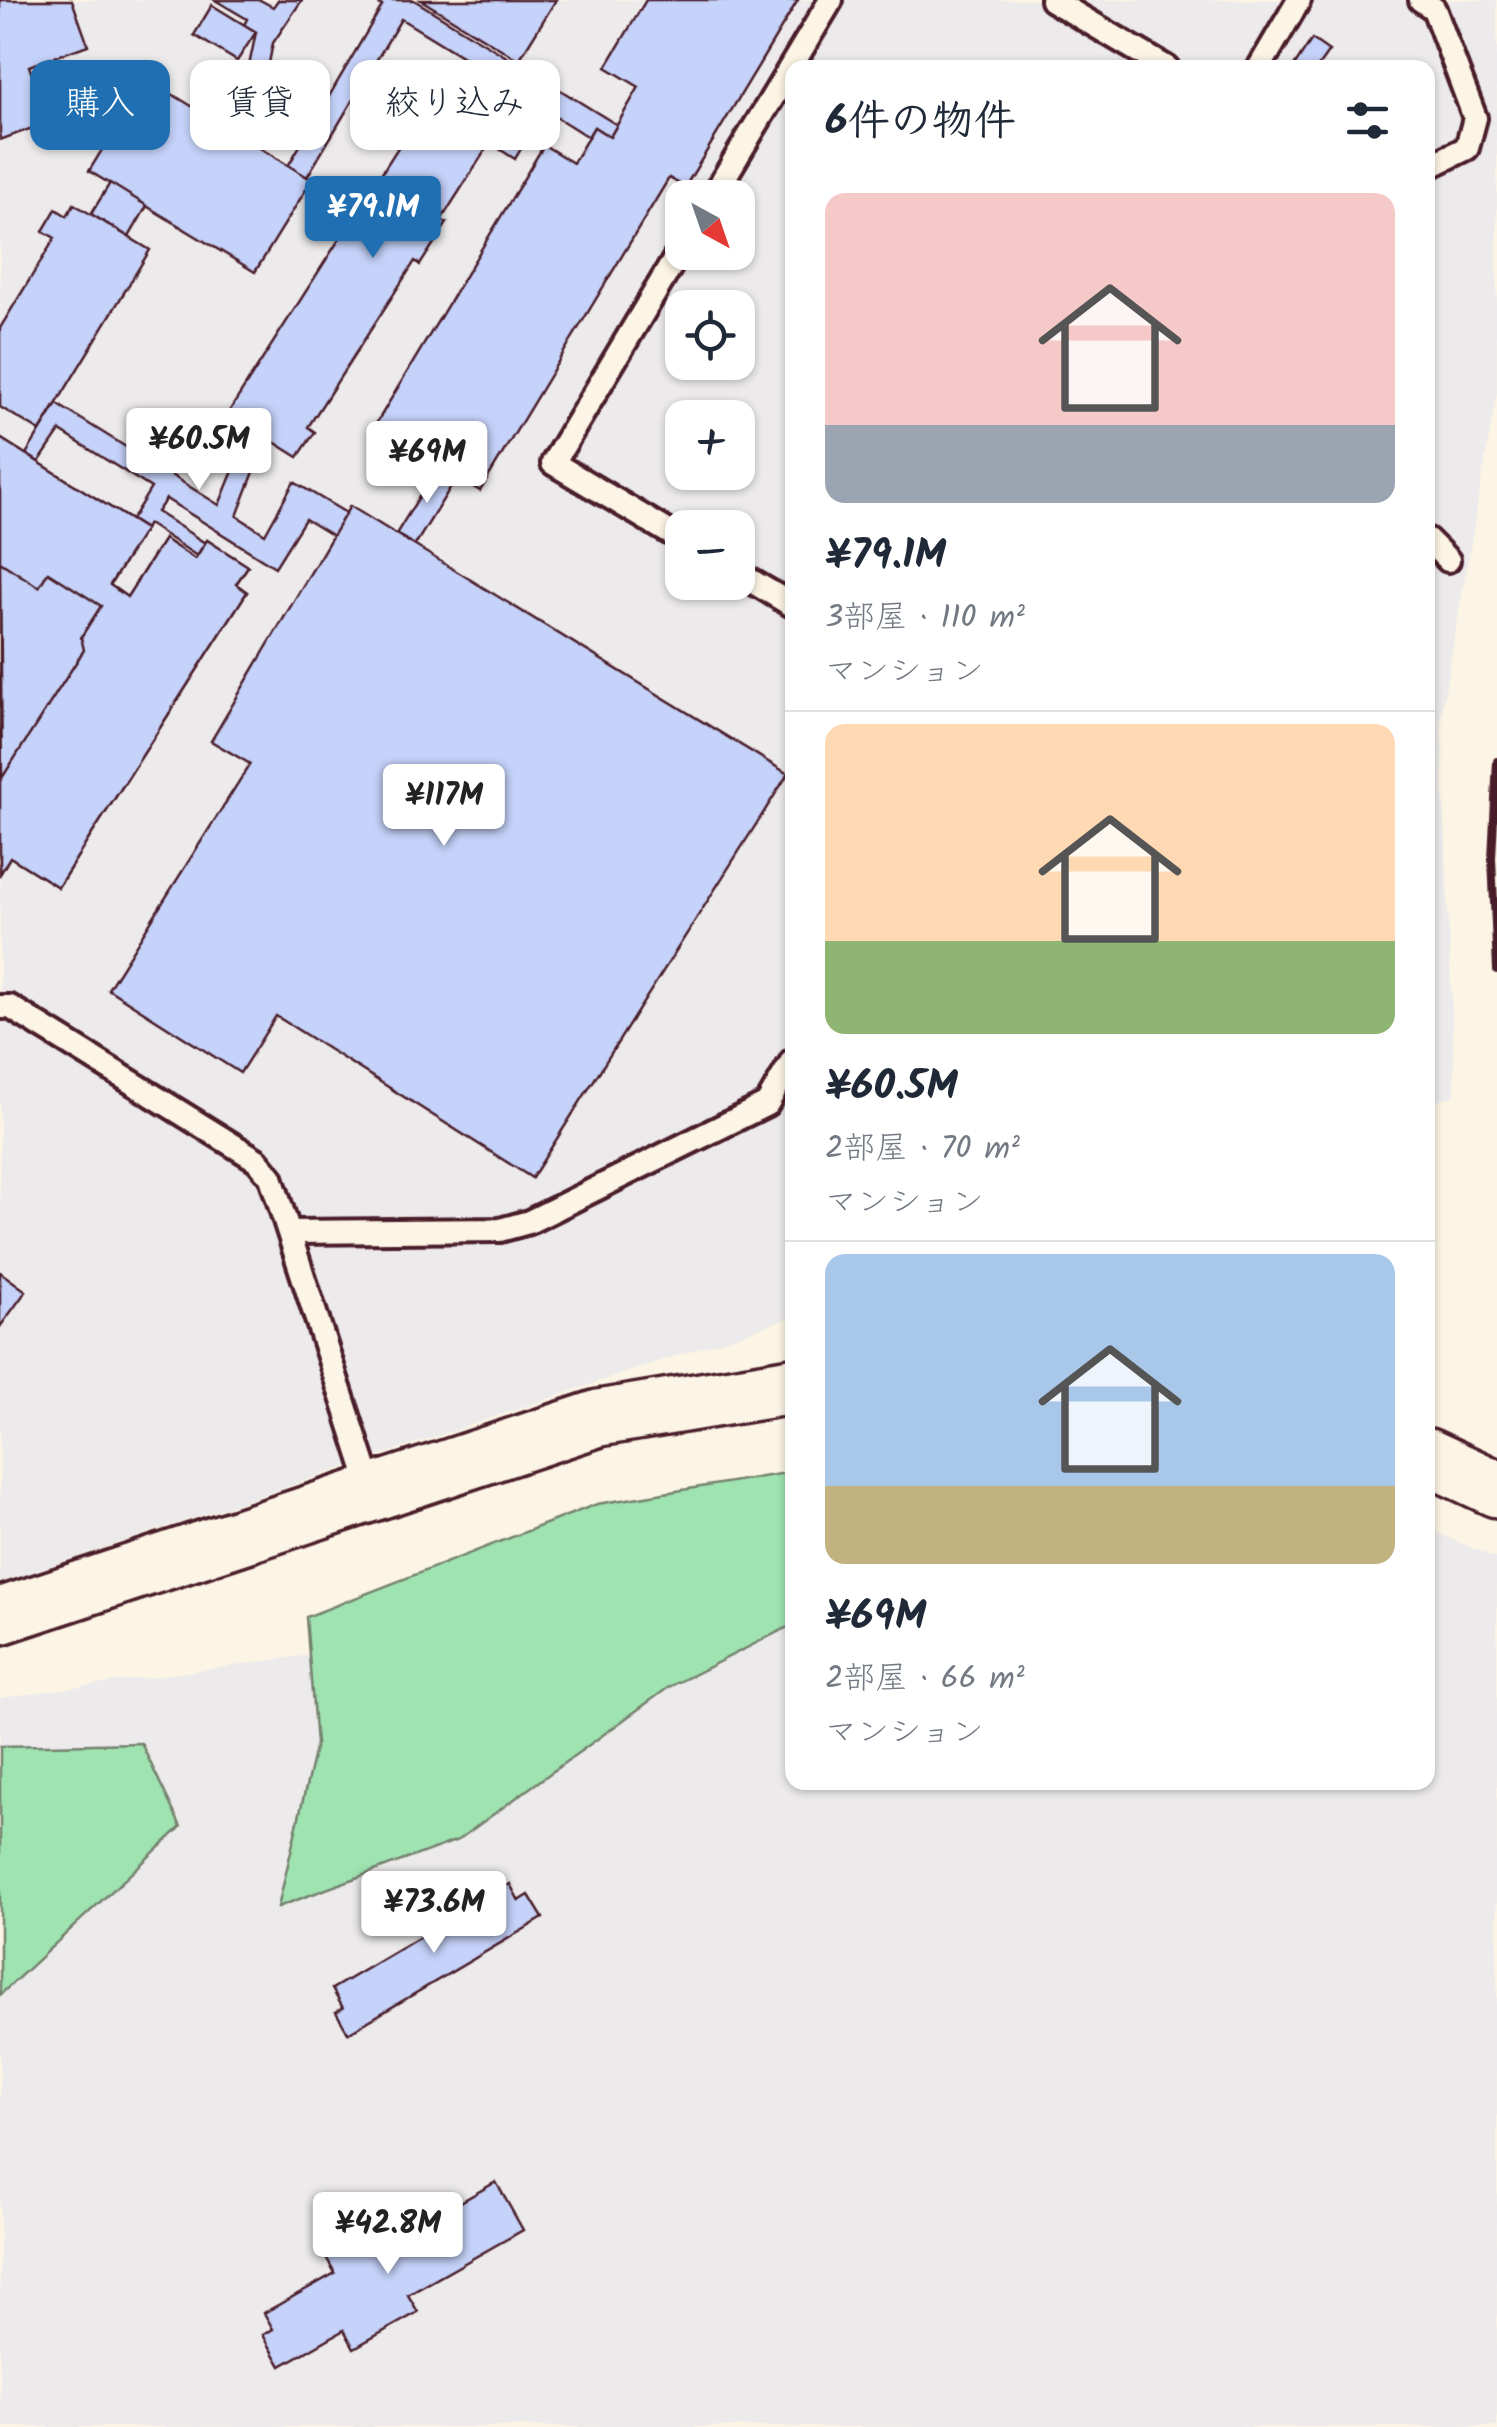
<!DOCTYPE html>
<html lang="ja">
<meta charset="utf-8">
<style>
:root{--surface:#fff;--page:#f2f2f3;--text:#1f2937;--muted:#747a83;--line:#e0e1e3;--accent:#1f6fb2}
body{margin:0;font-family:Kalam,"Klee One",sans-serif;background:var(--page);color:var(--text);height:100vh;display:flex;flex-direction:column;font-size:38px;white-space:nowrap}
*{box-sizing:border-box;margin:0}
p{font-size:32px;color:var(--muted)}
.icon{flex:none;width:55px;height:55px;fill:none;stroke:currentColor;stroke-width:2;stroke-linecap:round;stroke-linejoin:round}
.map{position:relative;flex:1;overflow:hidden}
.panel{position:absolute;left:785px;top:60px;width:650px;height:1730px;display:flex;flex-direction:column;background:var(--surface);border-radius:20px;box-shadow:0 2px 8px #0004}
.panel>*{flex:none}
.guide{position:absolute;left:30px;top:60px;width:605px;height:90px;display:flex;gap:20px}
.needle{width:65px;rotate:140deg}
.tools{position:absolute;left:665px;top:180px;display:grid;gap:20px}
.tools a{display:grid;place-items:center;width:90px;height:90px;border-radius:20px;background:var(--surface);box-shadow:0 2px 8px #0004;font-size:50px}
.price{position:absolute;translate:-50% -85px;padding:0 22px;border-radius:10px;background:#fff;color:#222;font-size:32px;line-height:65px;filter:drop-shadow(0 2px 5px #0008)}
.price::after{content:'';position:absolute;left:50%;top:60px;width:30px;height:22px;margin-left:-15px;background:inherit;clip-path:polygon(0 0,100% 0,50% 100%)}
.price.current{background:var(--accent);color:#fff}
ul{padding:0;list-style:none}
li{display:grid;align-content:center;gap:20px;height:530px;padding:0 40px}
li+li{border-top:2px solid var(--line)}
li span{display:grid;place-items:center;height:310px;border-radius:20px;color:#555}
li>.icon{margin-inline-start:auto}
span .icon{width:180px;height:180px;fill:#fffc;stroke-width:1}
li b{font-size:42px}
h2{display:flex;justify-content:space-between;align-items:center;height:120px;padding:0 40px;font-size:42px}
.chip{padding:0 35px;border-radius:20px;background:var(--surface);box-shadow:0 2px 8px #0004;font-size:35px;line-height:90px}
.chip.current{background:var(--accent);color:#fff}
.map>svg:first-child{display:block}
.built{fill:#eceaeb;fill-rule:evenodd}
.green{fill:#9ee3b0;stroke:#74816e;stroke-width:2.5}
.building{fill:#c5d2f9;stroke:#4a1f2b;stroke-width:2.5}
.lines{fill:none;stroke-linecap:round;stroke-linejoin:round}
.service-casing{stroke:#4a1f2b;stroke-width:30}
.tertiary-casing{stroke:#4a1f2b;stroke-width:62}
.service{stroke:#fcf5e5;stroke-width:22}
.tertiary{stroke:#fcf5e5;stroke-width:55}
.rail{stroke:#4a1f2b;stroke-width:8}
</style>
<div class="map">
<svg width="1497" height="2427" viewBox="0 0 1497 2427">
<rect width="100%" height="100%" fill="#fcf5e5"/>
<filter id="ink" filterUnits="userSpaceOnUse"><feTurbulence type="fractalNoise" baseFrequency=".01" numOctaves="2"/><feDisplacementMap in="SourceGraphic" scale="20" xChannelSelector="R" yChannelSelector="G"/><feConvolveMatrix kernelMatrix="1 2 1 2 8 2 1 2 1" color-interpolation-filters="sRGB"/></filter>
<g filter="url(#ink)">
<g class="built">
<path d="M0 0H1497V392L1441 715 1455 1095 1428 1104V68H792V1317L0 1583ZM682 198H738V252H682ZM682 308H738V362H682ZM682 418H738V472H682ZM682 528H738V582H682Z"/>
<polygon points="1428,1529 1497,1559 1497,2427 0,2427 0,1698 792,1588 792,1782 1428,1782"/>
</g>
<g class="green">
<polygon points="792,1472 792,1625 669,1687 458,1840 278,1907 316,1744 306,1617 597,1504"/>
<polygon points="141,1743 181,1827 0,1995 0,1746"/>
</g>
<g class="building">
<polygon points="0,0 72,0 88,45 29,66 42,102 61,96 66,109 55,113 57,119 0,140"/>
<polygon points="215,0 260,0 273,7 278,0 302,0 273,43 253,144 235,134 256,32 244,25 247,19"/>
<polygon points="372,0 414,0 617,125 610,137 594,127 588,137 537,105 521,132 500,119 517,94 490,77 472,106 443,88 463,57 401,19 307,177 288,166 382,6"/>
<polygon points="421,0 556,0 519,60"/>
<polygon points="646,0 798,0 685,187 669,178 480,491 374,427 544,145 573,163 594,127 610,137 639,87 606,67"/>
<polygon points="212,5 256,32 237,61 194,35"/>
<polygon points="1312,39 1329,51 1317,68 1293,68"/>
<polygon points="490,77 517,94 500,119 528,137 515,159 490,143 441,220 447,223 420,265 415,261 308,427 315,432 298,457 228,413 438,85 472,106"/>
<polygon points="146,78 312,180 255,272 89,171"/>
<polygon points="110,183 147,206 129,237 91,214"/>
<polygon points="74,204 150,250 40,431 0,407 0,328 55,238 43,231 56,209 67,216"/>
<polygon points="57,404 219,505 251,427 267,438 237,516 265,534 294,482 346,513 333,536 305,519 275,567 166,499 157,512 205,543 197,556 148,524 145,529 131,520 151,488 60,431 39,462 26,454"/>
<polygon points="0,438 145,529 110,585 127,597 164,539 195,559 207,540 248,566 236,584 247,592 58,887 10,857 0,874 0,777 84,650 81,637 101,606 48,572 39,587 0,562"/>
<polygon points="0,438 145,529 110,585 127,597 164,539 195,559 207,540 248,566 236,584 247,592 58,887 10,857 0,874"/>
<polygon points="438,466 457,477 415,545 396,534"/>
<polygon points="350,506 788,774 532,1178 276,1016 240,1073 108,989 250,764 211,741"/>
<polygon points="0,562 39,587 48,572 101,606 81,637 84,650 2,778"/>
<polygon points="0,1272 26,1291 0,1327"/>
<polygon points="510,1884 519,1901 529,1895 543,1918 348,2033 336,2012 343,2008 332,1989"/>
<polygon points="496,2182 523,2230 408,2295 418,2312 354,2348 344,2330 281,2366 263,2335 273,2329 264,2313 335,2273 326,2257 365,2236 374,2251"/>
</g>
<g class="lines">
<g class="service-casing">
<g id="service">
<polyline points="1052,0 1167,68"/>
<polyline points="1421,0 1434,9 1475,118 1467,148 1428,167"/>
<polyline points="1259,68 1299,0"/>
<polyline points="712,198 831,0"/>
<polyline points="682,247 553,463 682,540"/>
<polyline points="1428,540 1448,560"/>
<polyline points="738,573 792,605"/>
<polyline points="0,1007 10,1007 257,1160 271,1177 372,1490"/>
<polyline points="292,1232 500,1230 529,1222 767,1104 792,1061"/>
</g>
</g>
<g class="tertiary-casing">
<g id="tertiary">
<polyline points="1428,1457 1497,1489"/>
<polyline points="0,1616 599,1418 792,1386"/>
</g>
</g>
<use href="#service" class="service"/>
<use href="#tertiary" class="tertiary"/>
<polyline class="rail" points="1497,761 1492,858 1497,970"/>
</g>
</g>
</svg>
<div class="tools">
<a><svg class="needle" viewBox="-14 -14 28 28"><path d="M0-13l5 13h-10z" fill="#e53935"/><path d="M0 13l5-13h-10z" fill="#747a83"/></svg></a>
<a><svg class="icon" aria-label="locate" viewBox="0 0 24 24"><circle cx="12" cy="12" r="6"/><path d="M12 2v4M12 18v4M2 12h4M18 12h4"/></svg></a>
<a>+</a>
<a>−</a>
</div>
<b class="price current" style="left:373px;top:261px">¥79.1M</b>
<b class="price" style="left:199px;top:493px">¥60.5M</b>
<b class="price" style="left:427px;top:506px">¥69M</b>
<b class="price" style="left:444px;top:849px">¥117M</b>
<b class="price" style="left:434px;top:1956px">¥73.6M</b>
<b class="price" style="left:388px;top:2277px">¥42.8M</b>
<div class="guide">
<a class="chip current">購入</a>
<a class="chip">賃貸</a>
<a class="chip">絞り込み</a>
</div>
<section class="panel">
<h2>6件の物件<svg class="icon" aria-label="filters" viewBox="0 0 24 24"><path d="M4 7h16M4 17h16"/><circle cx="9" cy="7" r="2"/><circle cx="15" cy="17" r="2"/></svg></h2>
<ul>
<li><span style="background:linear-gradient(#f6c9c9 75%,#9aa5b1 0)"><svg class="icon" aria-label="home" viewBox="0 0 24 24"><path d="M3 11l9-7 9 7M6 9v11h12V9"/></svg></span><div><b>¥79.1M</b><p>3部屋 · 110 m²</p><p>マンション</p></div></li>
<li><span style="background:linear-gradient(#ffd9b3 70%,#8fb573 0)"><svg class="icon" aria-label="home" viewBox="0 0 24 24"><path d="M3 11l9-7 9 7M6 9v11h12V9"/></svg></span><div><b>¥60.5M</b><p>2部屋 · 70 m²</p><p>マンション</p></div></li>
<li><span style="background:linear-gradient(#a9c7e8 75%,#c2b280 0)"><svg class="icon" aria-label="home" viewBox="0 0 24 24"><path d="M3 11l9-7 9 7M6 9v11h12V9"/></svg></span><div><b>¥69M</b><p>2部屋 · 66 m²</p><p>マンション</p></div></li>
</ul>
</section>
</div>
